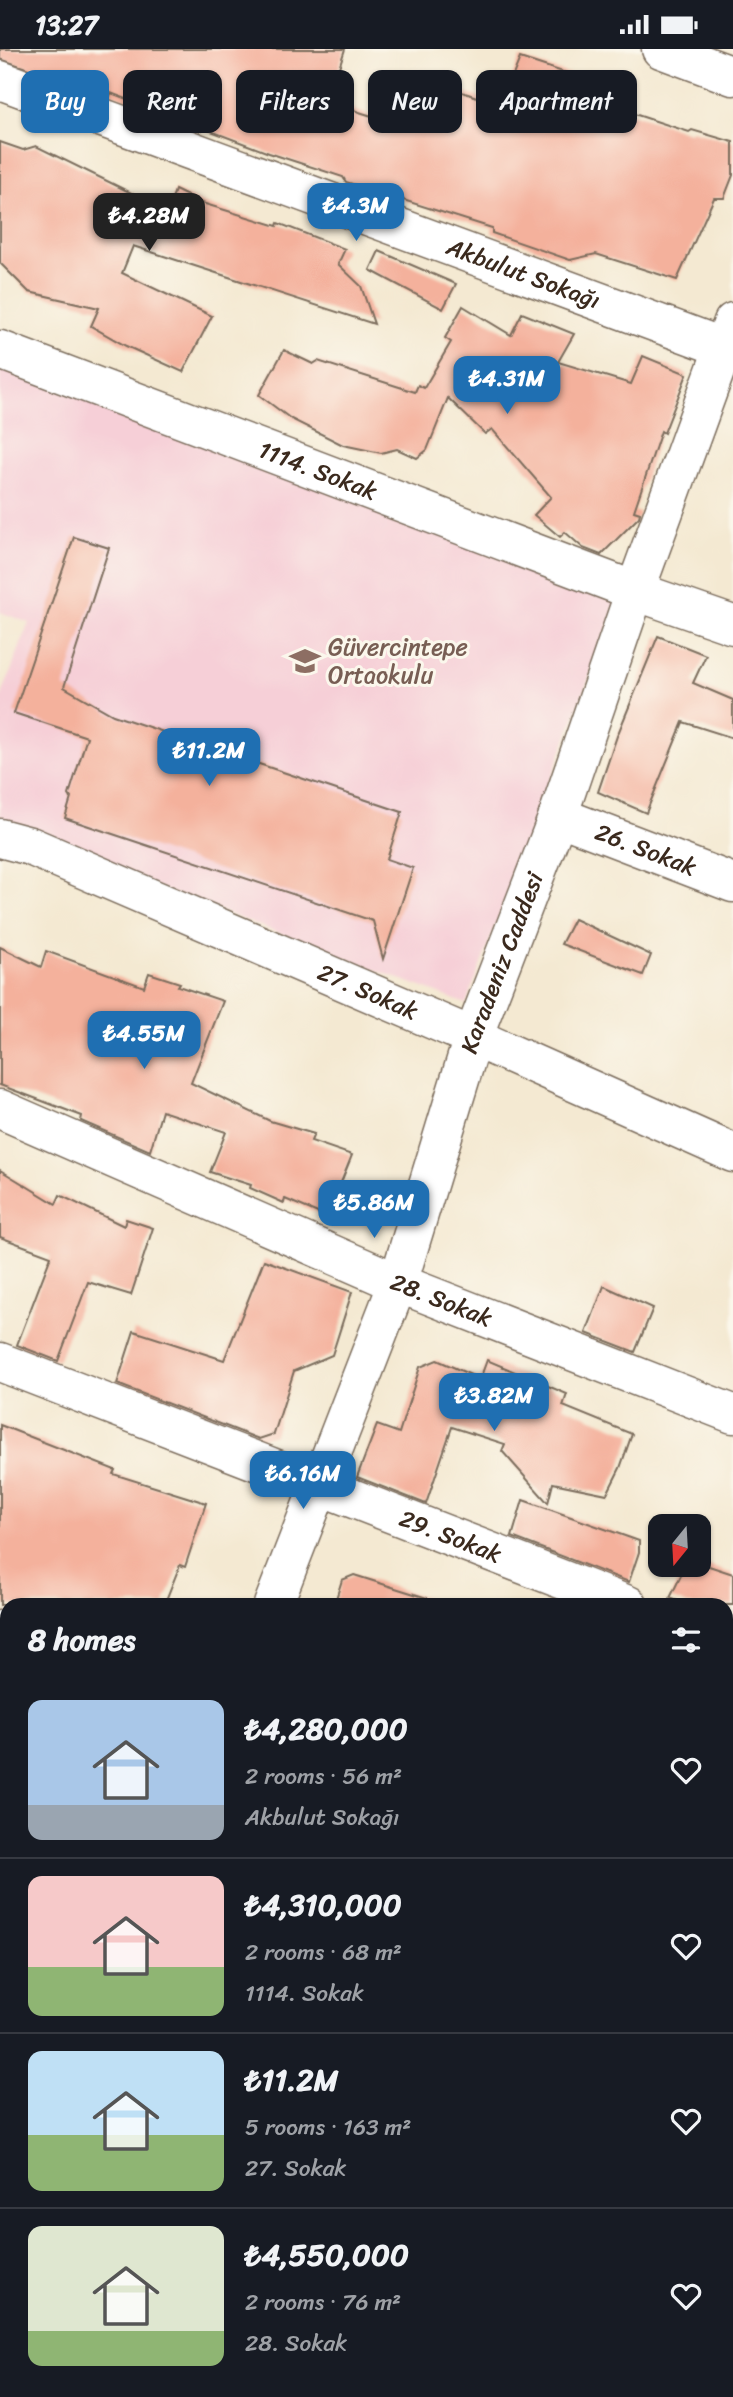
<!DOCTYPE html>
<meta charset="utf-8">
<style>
:root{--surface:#171b24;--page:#242831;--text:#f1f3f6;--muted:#9ea1a6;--line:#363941;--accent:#1f6fb2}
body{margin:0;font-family:Sriracha,sans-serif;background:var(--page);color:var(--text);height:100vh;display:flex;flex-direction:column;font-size:26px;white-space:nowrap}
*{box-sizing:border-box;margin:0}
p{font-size:23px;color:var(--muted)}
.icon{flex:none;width:38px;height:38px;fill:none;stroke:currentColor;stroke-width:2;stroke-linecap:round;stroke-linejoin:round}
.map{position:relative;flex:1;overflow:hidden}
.sheet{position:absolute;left:0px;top:1549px;width:733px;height:800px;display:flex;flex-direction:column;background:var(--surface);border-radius:21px 21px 0 0;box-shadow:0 2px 5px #0004}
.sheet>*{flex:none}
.hud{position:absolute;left:21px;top:21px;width:691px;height:63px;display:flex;gap:14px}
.needle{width:46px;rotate:198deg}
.fabs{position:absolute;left:648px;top:1465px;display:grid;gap:14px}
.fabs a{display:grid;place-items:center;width:63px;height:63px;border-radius:14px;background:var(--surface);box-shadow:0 2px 5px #0004;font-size:35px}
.price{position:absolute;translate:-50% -60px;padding:0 16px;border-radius:14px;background:var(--accent);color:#fff;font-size:23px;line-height:46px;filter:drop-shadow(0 2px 4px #0008)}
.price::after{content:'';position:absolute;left:50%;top:42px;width:21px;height:16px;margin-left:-10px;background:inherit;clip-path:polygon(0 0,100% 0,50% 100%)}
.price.current{background:#222;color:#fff}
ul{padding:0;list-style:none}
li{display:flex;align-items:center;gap:21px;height:175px;padding:0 28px}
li+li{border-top:2px solid var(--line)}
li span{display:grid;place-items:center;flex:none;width:196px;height:140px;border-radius:14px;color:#555}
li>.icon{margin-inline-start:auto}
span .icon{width:84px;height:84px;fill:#fffc;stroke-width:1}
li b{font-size:30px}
h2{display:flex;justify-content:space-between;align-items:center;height:84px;padding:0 28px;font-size:30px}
.chip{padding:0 24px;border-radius:14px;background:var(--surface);box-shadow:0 2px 5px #0004;font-size:24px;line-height:63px}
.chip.current{background:var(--accent);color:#fff}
.status{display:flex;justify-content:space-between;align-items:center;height:49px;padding:0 35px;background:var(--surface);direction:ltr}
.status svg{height:19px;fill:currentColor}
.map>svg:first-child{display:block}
.built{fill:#f6cfd7}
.building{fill:#f4b19c}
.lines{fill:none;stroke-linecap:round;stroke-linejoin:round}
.minor-casing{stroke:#7c6d5d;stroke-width:41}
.path{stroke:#7c6d5d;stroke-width:4.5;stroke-dasharray:5 5;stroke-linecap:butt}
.minor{stroke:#fff;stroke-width:38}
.labels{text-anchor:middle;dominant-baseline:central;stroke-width:6;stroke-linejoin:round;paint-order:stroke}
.street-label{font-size:24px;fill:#3b2a1e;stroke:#fbf7ec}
.education-label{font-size:24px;fill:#785e54;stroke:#fbf7ec;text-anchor:start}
</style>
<div class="status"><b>13:27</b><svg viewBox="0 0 49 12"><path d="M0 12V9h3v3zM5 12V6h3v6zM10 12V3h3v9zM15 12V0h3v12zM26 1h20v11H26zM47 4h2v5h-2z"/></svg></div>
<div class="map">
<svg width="733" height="2348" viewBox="0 0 733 2348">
<rect width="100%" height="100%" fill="#fbf7ec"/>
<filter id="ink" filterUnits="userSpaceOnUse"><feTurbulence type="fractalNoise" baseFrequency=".0143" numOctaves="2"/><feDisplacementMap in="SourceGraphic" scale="14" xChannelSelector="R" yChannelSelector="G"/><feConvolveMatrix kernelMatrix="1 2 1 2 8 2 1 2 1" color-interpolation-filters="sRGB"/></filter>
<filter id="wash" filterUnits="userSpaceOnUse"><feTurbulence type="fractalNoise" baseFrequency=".00686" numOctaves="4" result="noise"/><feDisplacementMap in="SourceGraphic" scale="28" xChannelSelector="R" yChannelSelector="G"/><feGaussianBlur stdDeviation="1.57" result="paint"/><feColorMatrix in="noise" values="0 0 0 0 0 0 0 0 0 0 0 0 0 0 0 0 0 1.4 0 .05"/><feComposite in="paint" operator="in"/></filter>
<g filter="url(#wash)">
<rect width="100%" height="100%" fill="#f4e9d2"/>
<polygon class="built" points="0,309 622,542 466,955 0,779 0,651 29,574 0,563"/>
<g id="blocks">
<g class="building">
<polygon points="0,0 345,0 331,43 356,62 407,78 423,30 501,56 520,9 584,30 582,36 624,55 622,61 689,83 692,81 733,93 733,126 724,149 714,149 677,231 596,205 570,211 492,184 492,179 346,133 343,128 269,104 111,44 110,48 0,10"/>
<polygon points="0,93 23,101 36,97 168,162 175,141 202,154 277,177 278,174 345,200 338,215 361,237 374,275 133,197 122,224 212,267 183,323 126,297 91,277 99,259 29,243 0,214"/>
<polygon points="379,202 456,235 443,260 370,221"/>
<polygon points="463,257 511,286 522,264 574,285 558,313 631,335 643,307 687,325 664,384 661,382 634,462 640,464 639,468 601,506 583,499 565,483 560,488 534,466 551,448 492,380 485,385 448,349 427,401 417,409 397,400 381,404 343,396 291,370 259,346 284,301 313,315 318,312 415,343 418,336 424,339 451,293 445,289"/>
<polygon points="74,488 109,499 64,638 113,666 402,763 387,810 413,819 383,910 373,872 65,769 71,749 69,746 87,688 14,664"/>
<polygon points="658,587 706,606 693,634 733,651 733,689 683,673 646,764 598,743 617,687"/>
<polygon points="574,870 651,906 643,926 561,895"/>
<polygon points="0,898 41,918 46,902 144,938 149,924 180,934 178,937 223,952 191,1034 270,1072 314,1085 311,1092 352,1106 327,1168 285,1150 284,1154 250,1139 251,1136 210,1123 226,1083 162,1062 150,1102 81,1072 82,1067 0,1036"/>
<polygon points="0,1121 56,1155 60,1146 124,1177 126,1170 153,1179 131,1246 88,1233 58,1312 17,1296 51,1207 0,1188"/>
<polygon points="264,1211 352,1243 332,1306 294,1322 274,1385 259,1390 117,1335 134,1282 224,1311"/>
<polygon points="604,1237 653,1259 635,1303 586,1284"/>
<polygon points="437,1311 480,1330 487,1311 567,1345 563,1357 632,1385 620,1419 607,1445 553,1434 548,1454 502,1402 505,1395 452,1378 426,1455 357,1428 377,1376 399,1384 420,1318"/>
<polygon points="0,1376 115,1421 113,1425 206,1454 185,1518 180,1516 164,1556 0,1556"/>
<polygon points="523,1451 639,1492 639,1503 629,1533 512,1488"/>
<polygon points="686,1516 706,1516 733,1525 733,1556 688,1556 670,1549"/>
<polygon points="354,1526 427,1549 426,1556 334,1556 342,1531"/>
</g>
</g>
</g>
<g filter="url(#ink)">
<use href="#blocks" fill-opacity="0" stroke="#7c6d5d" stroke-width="2"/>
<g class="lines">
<g class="minor-casing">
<g id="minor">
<polyline points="661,0 733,27"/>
<path id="s1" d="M0 31 733 302"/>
<path id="s2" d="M0 301 635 542 733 576"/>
<path id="s3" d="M558 767 733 834"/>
<path id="s4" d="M0 789 30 797 473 988 733 1104"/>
<path id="s5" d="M0 1060 398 1234 733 1365"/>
<path id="s6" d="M0 1313 628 1556"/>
<path id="s7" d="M273 1556 398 1234 473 988 558 767 635 542 733 273"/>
<polyline points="0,1581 7,1584"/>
<polyline points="726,1594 733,1596"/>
<polyline points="0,1847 7,1850"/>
<polyline points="726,1877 733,1879"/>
<polyline points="0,2123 7,2125"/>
<polyline points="726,2125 733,2127"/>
<polyline points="526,2342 543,2348"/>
<polyline points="0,2343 7,2325"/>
<polyline points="489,2348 492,2342"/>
</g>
</g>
<polyline class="path" points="97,2348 112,2342"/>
<use href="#minor" class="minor"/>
</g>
</g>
<defs>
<g id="school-bare" transform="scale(2.415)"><path d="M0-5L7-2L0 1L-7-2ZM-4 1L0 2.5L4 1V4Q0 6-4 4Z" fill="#8d6e63" stroke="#fbf7ec" stroke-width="2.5" paint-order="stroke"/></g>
</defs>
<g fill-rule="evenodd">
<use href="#school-bare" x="305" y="612"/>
</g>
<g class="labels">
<g class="street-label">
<text stroke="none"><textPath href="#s1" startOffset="558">Akbulut Sokağı</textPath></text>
<text stroke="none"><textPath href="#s2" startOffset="340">1114. Sokak</textPath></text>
<text stroke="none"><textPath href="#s3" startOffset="94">26. Sokak</textPath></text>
<text stroke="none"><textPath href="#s7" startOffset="682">Karadeniz Caddesi</textPath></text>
<text stroke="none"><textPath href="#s4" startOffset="399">27. Sokak</textPath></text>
<text stroke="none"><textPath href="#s5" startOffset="481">28. Sokak</textPath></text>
<text stroke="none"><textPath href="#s6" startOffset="483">29. Sokak</textPath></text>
</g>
<g class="education-label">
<text x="328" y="598">Güvercintepe<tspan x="328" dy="28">Ortaokulu</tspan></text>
</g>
</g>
</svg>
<div class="fabs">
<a><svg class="needle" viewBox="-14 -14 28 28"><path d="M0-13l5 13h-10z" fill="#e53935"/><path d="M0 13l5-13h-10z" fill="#9ea1a6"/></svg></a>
</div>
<b class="price" style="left:356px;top:194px">₺4.3M</b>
<b class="price current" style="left:149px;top:204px">₺4.28M</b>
<b class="price" style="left:507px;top:367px">₺4.31M</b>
<b class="price" style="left:209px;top:739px">₺11.2M</b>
<b class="price" style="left:144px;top:1022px">₺4.55M</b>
<b class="price" style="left:374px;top:1191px">₺5.86M</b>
<b class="price" style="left:494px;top:1384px">₺3.82M</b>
<b class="price" style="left:303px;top:1462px">₺6.16M</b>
<div class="hud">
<a class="chip current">Buy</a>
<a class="chip">Rent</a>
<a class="chip">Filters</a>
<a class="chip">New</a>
<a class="chip">Apartment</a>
</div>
<section class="sheet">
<h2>8 homes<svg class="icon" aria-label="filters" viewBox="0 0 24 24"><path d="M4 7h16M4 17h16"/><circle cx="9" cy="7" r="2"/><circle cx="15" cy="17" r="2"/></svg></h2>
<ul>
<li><span style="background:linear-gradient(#a9c7e8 75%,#9aa5b1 0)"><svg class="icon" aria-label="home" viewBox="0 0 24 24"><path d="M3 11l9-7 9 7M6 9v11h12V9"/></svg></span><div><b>₺4,280,000</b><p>2 rooms · 56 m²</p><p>Akbulut Sokağı</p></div><svg class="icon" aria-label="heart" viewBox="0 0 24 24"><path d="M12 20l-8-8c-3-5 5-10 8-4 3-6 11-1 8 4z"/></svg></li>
<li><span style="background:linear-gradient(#f6c9c9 65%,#8fb573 0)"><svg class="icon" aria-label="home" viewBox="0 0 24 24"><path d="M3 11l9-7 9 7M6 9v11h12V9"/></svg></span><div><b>₺4,310,000</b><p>2 rooms · 68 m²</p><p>1114. Sokak</p></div><svg class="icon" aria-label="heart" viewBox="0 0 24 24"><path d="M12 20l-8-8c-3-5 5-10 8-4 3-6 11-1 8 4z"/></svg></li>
<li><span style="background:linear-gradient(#bfe0f5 60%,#8fb573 0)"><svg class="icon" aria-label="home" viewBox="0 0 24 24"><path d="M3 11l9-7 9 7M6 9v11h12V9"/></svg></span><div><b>₺11.2M</b><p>5 rooms · 163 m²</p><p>27. Sokak</p></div><svg class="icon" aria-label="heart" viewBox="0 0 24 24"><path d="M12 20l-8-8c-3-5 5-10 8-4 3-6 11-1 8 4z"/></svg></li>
<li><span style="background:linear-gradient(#dfe7d0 75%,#8fb573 0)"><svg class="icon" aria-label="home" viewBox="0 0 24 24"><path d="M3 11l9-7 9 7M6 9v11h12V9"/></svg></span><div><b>₺4,550,000</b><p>2 rooms · 76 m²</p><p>28. Sokak</p></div><svg class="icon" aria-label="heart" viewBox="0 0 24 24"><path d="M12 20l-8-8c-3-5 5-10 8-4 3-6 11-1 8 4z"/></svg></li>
</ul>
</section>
</div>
